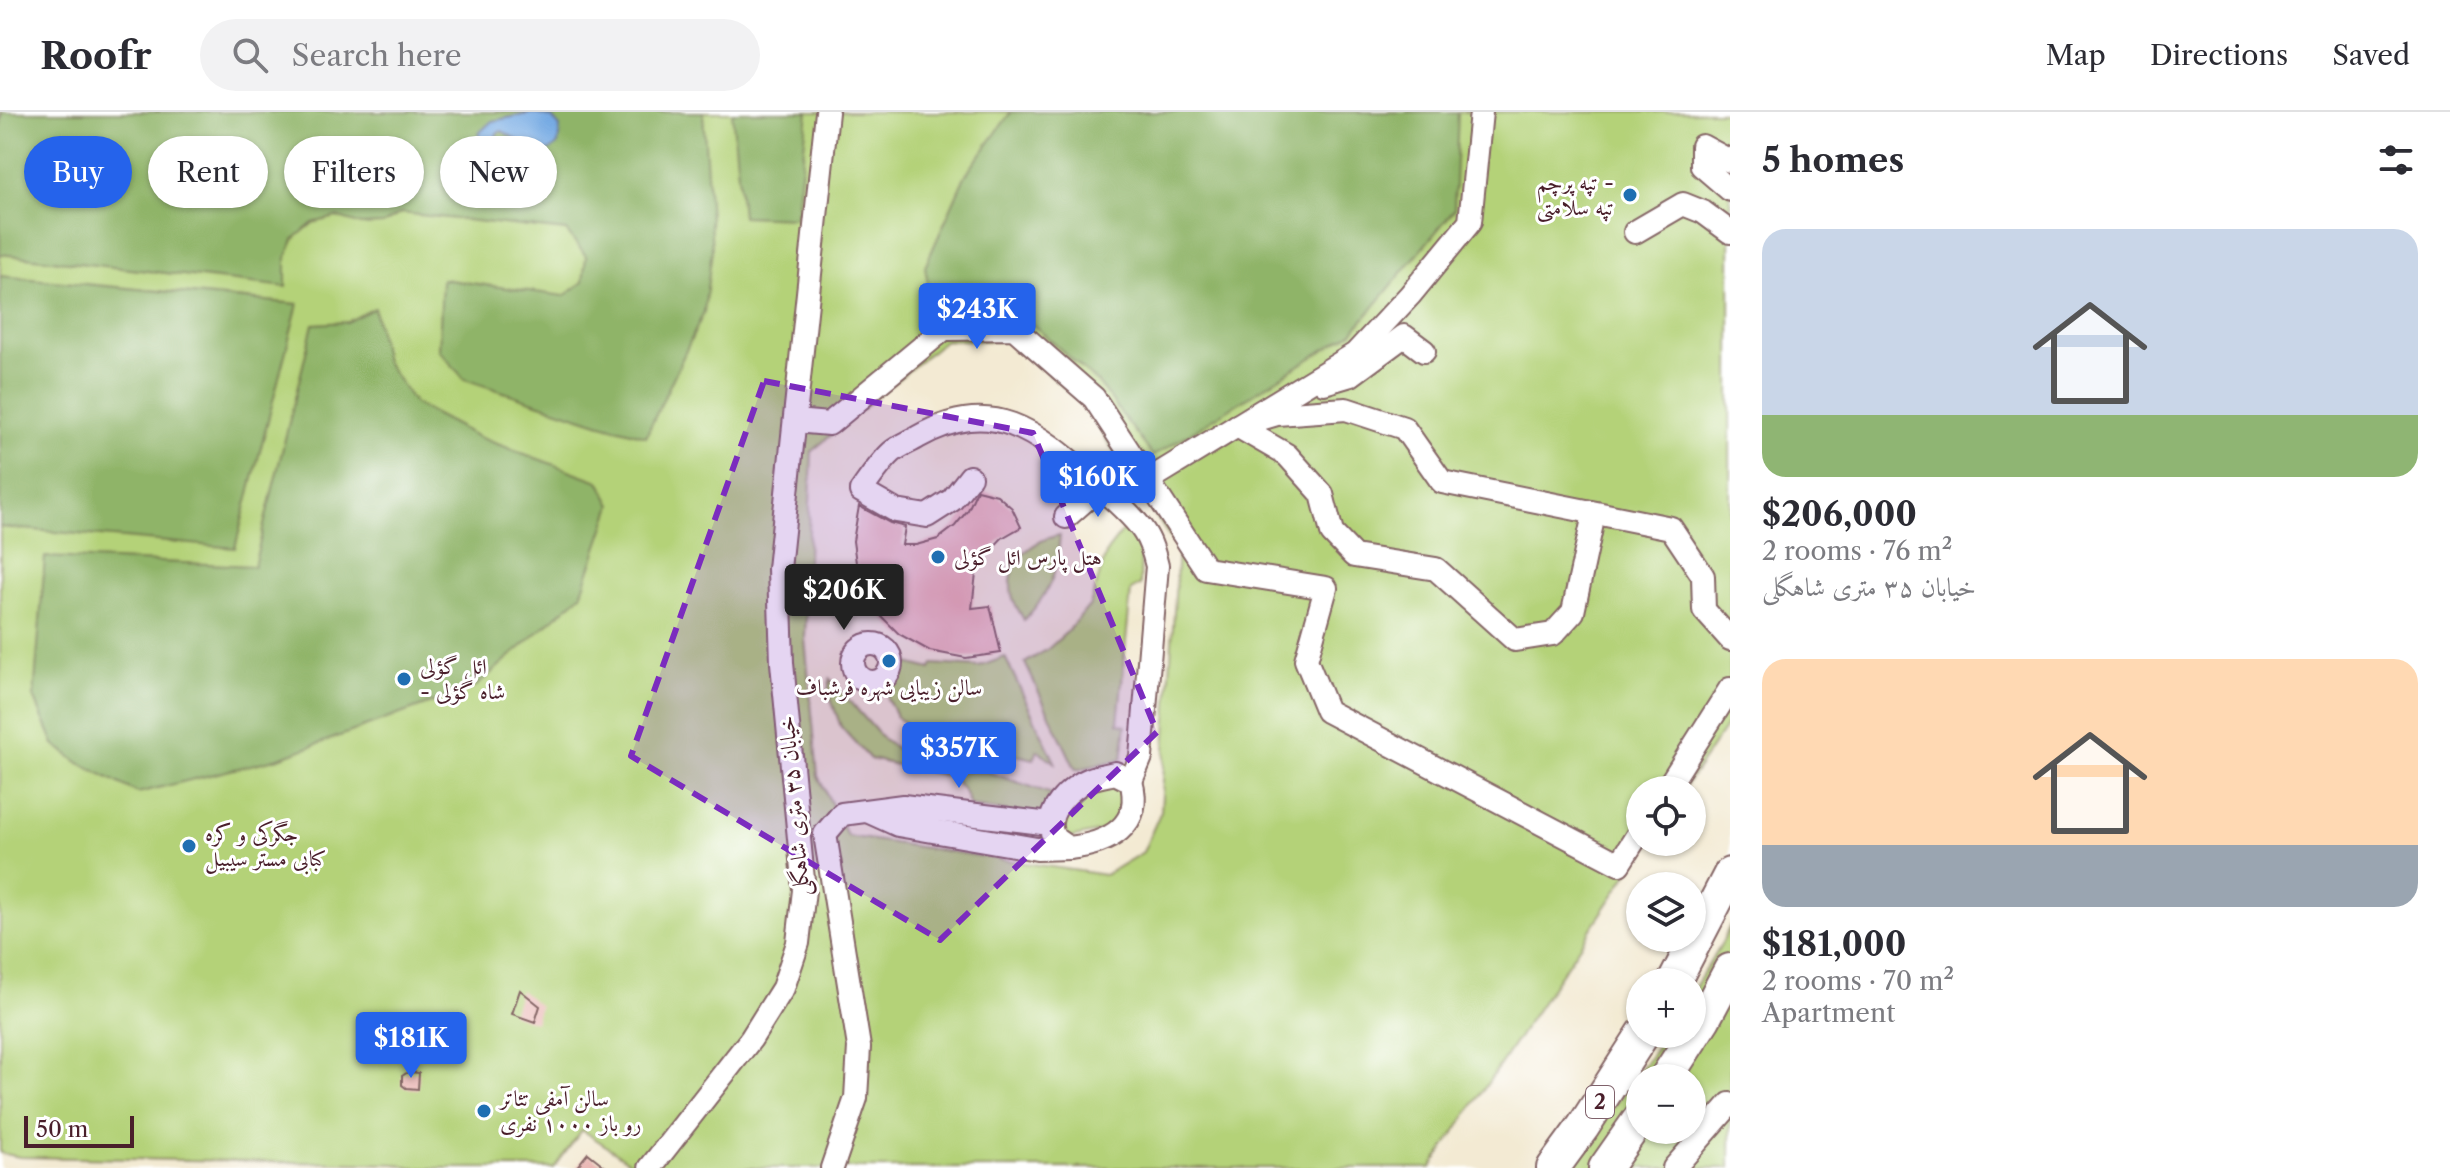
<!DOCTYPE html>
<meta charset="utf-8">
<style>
:root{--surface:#fff;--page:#f2f2f3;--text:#2b2b33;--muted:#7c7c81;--line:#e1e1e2;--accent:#2563eb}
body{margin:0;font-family:"Libre Caslon Text",Amiri,serif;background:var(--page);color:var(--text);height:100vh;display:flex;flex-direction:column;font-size:30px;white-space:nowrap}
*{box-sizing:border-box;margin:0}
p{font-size:26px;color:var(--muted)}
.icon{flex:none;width:44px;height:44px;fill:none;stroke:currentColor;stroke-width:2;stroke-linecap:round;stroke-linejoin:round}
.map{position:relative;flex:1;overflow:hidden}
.panel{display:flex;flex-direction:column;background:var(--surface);width:720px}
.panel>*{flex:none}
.banner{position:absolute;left:24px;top:24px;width:760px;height:72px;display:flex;gap:16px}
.buttons{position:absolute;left:1626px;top:664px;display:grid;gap:16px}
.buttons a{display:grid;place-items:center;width:80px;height:80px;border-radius:50%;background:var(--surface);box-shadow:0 2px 6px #0004;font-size:40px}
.scale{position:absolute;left:24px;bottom:20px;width:110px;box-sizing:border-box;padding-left:8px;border:4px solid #4a1f2b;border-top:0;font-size:22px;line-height:28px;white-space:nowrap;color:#4a1f2b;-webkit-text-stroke:6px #fff;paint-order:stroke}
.price{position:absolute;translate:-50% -68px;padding:0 18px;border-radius:8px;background:var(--accent);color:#fff;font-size:26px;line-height:52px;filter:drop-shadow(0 2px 4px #0008)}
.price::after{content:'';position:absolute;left:50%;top:48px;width:24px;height:18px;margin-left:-12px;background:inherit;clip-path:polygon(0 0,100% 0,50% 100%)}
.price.selected{background:#222;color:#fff}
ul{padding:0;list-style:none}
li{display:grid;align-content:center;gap:16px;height:424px;padding:0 32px}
li span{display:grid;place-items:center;height:248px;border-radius:24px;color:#555}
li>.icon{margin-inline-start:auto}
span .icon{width:144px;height:144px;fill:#fffc;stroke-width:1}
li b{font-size:34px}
h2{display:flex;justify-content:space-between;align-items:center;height:96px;padding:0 32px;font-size:34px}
.chip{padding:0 28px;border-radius:36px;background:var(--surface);box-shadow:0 2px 6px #0004;font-size:28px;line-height:72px}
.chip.selected{background:var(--accent);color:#fff}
header{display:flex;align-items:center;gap:48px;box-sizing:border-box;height:112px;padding:0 40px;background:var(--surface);border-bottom:2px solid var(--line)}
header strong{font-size:38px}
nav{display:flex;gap:44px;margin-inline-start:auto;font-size:28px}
.search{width:560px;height:72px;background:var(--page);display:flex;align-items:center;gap:20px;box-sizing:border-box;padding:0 28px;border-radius:44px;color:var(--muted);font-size:30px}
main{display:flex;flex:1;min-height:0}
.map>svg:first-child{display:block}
.green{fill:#b4d278;stroke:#7f7852;stroke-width:2;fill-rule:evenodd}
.forest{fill:#8fb468;stroke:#6c6a4a;stroke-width:2;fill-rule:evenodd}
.water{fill:#76aae3;stroke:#606487;stroke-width:2}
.building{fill:#e9b3b0}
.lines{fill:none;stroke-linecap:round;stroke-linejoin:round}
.minor-casing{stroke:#856666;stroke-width:26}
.highway-casing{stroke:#856666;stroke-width:36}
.minor{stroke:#fff;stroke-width:22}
.highway{stroke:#fff;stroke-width:32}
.marked{fill:#7b2cbf;fill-opacity:0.2;stroke:#7b2cbf;stroke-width:6;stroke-dasharray:16 10;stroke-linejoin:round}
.poi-dot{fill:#1f6fb2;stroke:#fff;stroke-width:3}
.labels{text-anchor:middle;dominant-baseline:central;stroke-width:6;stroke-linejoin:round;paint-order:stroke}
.shield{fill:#fff;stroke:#80626b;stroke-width:2}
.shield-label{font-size:20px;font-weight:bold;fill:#4a1f2b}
.poi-label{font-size:22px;fill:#4a1f2b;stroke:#fff;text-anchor:start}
.street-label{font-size:22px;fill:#4a1f2b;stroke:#fff}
</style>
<header>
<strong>Roofr</strong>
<div class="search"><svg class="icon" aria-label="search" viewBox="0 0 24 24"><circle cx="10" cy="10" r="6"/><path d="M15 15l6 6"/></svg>Search here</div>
<nav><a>Map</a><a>Directions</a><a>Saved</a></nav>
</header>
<main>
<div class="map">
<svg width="1730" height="1056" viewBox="0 0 1730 1056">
<rect width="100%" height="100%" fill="#fff"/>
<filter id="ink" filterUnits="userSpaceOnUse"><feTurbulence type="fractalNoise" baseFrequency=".0125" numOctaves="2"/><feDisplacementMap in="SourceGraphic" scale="16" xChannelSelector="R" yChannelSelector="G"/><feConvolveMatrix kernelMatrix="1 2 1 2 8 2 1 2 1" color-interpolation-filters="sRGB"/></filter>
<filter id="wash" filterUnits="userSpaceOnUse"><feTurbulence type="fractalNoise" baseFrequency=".006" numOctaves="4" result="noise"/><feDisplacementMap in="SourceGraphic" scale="32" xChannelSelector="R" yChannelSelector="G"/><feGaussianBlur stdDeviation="1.8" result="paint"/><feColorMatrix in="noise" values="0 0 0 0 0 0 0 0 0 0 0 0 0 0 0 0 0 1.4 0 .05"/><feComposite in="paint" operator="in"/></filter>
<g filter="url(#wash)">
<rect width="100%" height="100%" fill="#f3ead3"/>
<g class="green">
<path d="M0 0H1730V608L1683 678H1640V730H1649L1431 1056H626L630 1050 582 1018 554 1056H411L396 1052 20 1045 0 1041ZM945 228 1011 229 1083 292 1178 438 1161 699 1143 740 1105 763 847 724 818 664 805 527 812 339Z"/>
<polygon points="1128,412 1141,439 1140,473 1131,478 1118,611 1126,613 1122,647 1076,658 1025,551 1048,537 1068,519 1090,493 1107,439"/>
<path d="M1060 423C1057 461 1051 480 1024 508 1021 502 1017 496 1014 490 1002 455 1028 429 1060 423Z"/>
<polygon points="1005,545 1056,652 1038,638 1034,647 978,634 937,630 915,620 897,605 887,587 889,575 907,551 931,557 933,552 979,555"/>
<polygon points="830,567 885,629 911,646 944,658 988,660 1052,682 1041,705 970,694 964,679 952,665 870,647 841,615 828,579"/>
<path d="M1113 672 1123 677C1123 693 1121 704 1113 717L1070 726 1063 718 1061 710C1078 680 1081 680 1113 672Z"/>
<path d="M1730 813V1056H1568L1667 922H1692V880L1723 829ZM1640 966H1692V1018H1640Z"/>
</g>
<g class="forest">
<path d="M2 0H703L712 138 704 200 646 324 601 312 464 267 439 238 442 167 564 184 583 170 586 144 566 119 401 101 383 112 362 113 336 105 313 111 295 126 286 146V175L0 142V26ZM533 1 540 41 502 19 497 21 505 6Z"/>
<polygon points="732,0 808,0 796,106 742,104"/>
<polygon points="1011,0 1458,0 1454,98 1353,220 1153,344 1098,271 1020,201 933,201 925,155 965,64"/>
<polygon points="0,164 298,192 235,436 0,415"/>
<polygon points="374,196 385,249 415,292 478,325 599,369 612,393 581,483 475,575 279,646 138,681 79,651 54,632 34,585 45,445 254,454 313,212 347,210"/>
</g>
<path class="water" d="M533 1 552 6 560 15 558 32C543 51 521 29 502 19L497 21 494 33C487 36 483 35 478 28L479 21 492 9Z"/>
<g id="blocks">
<g class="building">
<polygon points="977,378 997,383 1012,396 1021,415 1002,426 987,442 976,461 972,496 990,494 1001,541 966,546 930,539 899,522 874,497 858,465 853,429 859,394 890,411 905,415 902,433 916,433 938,427 955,414 968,398"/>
<polygon points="520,878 540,894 535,910 512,902"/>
<polygon points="408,960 419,961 418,977 406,976 402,973 402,964"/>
<polygon points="588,1041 607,1056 576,1056"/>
</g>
</g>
</g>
<g filter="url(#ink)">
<use href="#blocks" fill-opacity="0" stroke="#856666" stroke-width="2"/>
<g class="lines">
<g class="minor-casing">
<g id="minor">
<polyline points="1730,49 1702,34 1702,54 1730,78"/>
<polyline points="1635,120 1683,92 1703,100 1730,120"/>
<polyline points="1324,271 1351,263 1404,224 1424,239"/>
<polyline points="795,309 829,312 944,217 1014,216 1094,286 1206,457 1326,476 1306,548 1327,599 1619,752 1640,719"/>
<polyline points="1237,314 1277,302 1346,297 1404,316 1442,370 1671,416 1703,464 1704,498 1730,527"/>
<polyline points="1237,314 1287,343 1322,382 1332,421 1354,444 1436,457 1515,528 1553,522 1573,500 1594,402"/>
<path d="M970 365 952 388 927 404 896 399 861 379C870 366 880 351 892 340 899 334 910 330 918 325 992 283 1036 319 1092 368 1107 381 1134 404 1144 420 1151 430 1154 442 1157 454L1141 645 1131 669"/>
<polyline points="1147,369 1355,242 1410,183 1470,110 1481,0"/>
<polyline points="1066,405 1100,375"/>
<circle cx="872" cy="551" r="19"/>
<path d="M1115 661 1131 669C1144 714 1108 732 1069 736 1064 733 1057 729 1054 725 1041 702 1071 674 1090 667 1098 664 1107 663 1115 661Z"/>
<polyline points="1666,678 1730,577"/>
<polyline points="867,699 898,713 1037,737 1069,736"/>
<polyline points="650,1056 751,927 783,876 798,831 804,778 782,551 779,457 827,0"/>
<polyline points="832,1056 856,986 859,935 825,722 842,702 903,694 1050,712"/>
<polyline points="1674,1056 1730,992"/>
</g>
</g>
<g class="highway-casing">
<g id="highway">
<polyline points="1674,870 1730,762"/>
<polyline points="1666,966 1704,907 1730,858"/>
<polyline points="1553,1056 1583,1015 1643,922"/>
<polyline points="1605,1056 1640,1006"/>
</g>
</g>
<use href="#minor" class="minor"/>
<use href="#highway" class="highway"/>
</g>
</g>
<path class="marked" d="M764 269 1033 321 1157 620 940 828 631 644Z"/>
<g class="poi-dot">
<circle cx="1630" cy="83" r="8"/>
<circle cx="938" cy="445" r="8"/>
<circle cx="889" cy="549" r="8"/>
<circle cx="404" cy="567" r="8"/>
<circle cx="189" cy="734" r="8"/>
<circle cx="484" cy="999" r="8"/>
</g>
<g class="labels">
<rect class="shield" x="1586" y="974" width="28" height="32" rx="6"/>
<g class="shield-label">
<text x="1600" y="990">2</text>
</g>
<g class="poi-label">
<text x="1614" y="70" text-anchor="end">تپه پرچم -<tspan x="1614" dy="25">تپه سلامتی</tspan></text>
<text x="954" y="445">هتل پارس ائل گؤلی</text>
<text x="420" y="554">ائل گؤلی<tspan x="420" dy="25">- شاه گؤلی</tspan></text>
<text x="889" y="575" text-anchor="middle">سالن زیبایی شهره فرشباف</text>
<text x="205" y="721">جگرکی و کره<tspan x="205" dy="25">کبابی مستر سیبیل</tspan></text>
<text x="500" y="986">سالن آمفی تئاتر<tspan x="500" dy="25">رو باز ۱۰۰۰ نفری</tspan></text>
</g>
<g class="street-label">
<text transform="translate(794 694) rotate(-95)">خیابان ۳۵ متری شاهگلی</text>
</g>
</g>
</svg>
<div class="buttons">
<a><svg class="icon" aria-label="locate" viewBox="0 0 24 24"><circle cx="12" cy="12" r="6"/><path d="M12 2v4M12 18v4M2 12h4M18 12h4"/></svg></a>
<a><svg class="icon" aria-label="layers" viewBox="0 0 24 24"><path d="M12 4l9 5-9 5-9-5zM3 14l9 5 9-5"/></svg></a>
<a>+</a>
<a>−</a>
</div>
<div class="scale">50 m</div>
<b class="price" style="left:977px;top:239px">$243K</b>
<b class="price" style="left:1098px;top:407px">$160K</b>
<b class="price selected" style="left:844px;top:520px">$206K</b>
<b class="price" style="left:959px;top:678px">$357K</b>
<b class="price" style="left:411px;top:968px">$181K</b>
<div class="banner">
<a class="chip selected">Buy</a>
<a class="chip">Rent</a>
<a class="chip">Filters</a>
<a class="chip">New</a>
</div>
</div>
<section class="panel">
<h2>5 homes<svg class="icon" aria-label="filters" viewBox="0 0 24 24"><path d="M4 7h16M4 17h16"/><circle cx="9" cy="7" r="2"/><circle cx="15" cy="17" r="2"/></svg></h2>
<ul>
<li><span style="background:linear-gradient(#c9d6e8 75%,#8fb573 0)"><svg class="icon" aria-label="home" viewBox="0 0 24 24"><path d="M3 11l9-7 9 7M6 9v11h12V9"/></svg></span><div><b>$206,000</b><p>2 rooms · 76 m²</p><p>خیابان ۳۵ متری شاهگلی</p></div></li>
<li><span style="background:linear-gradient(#ffd9b3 75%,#9aa5b1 0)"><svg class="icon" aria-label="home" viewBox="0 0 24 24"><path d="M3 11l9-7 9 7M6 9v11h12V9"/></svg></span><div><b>$181,000</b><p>2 rooms · 70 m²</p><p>Apartment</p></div></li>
</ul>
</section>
</main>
